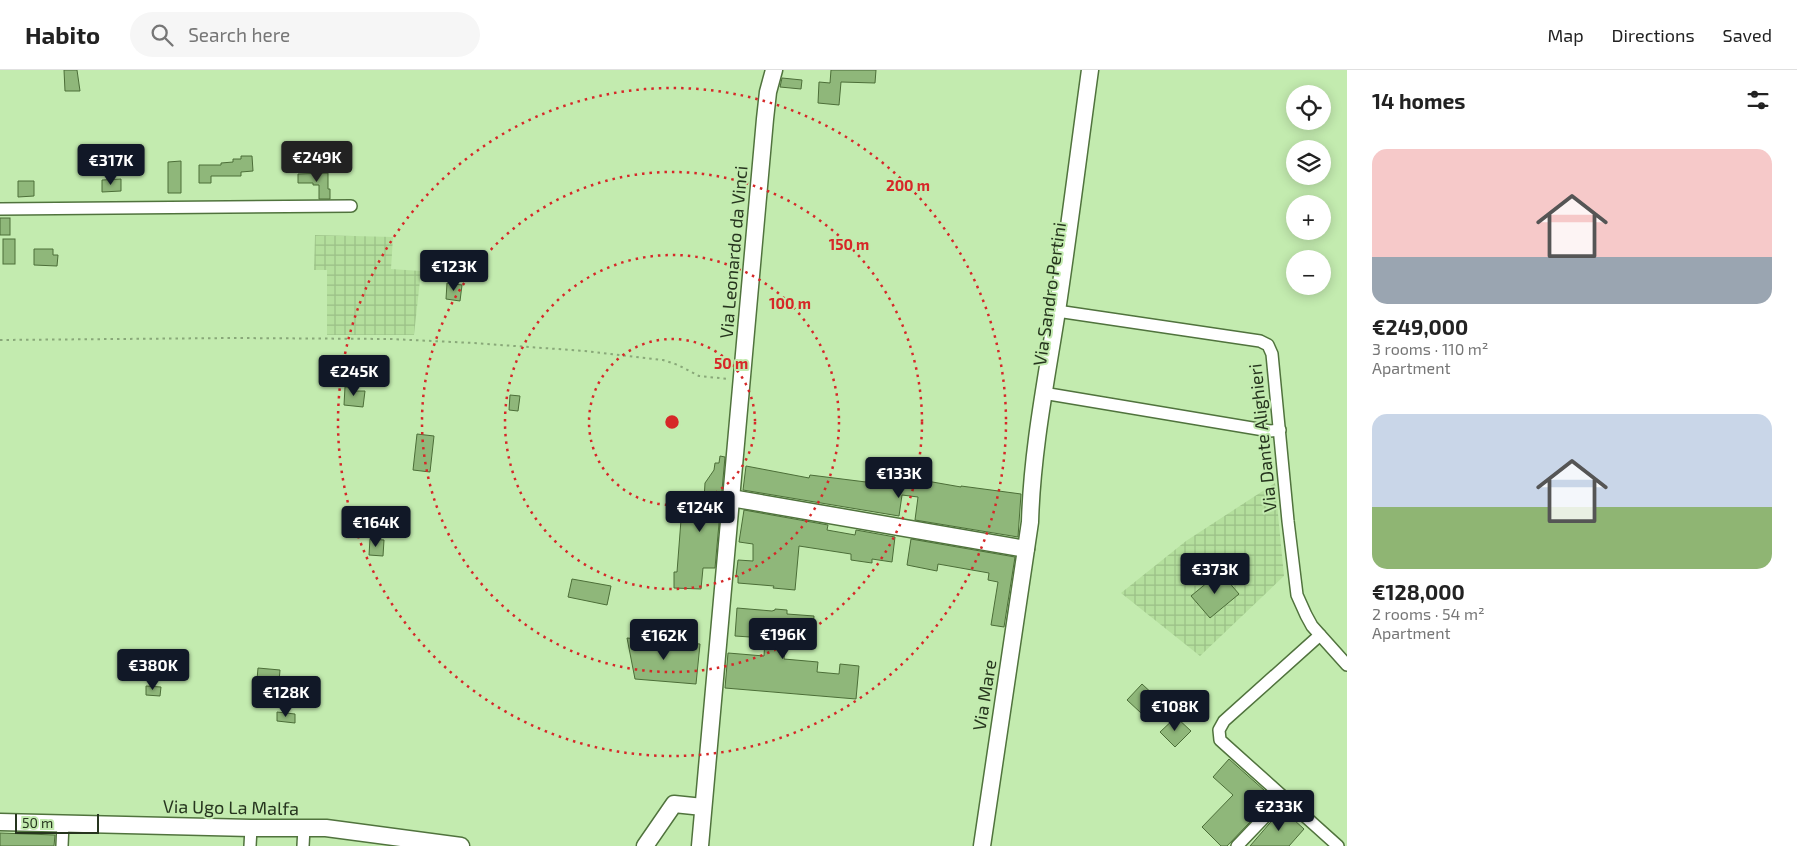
<!DOCTYPE html>
<meta charset="utf-8">
<style>
:root{--surface:#fff;--page:#f6f6f6;--text:#222;--muted:#767676;--line:#e0e0e0;--accent:#111827}
body{margin:0;font-family:"Exo 2",sans-serif;background:var(--page);color:var(--text);height:100vh;display:flex;flex-direction:column;font-size:19px;white-space:nowrap}
*{box-sizing:border-box;margin:0}
p{font-size:16px;color:var(--muted)}
.icon{flex:none;width:28px;height:28px;fill:none;stroke:currentColor;stroke-width:2;stroke-linecap:round;stroke-linejoin:round}
.map{position:relative;flex:1;overflow:hidden}
.panel{display:flex;flex-direction:column;background:var(--surface);width:450px}
.panel>*{flex:none}
.tools{position:absolute;left:1286px;top:15px;display:grid;gap:10px}
.tools a{display:grid;place-items:center;width:45px;height:45px;border-radius:50%;background:var(--surface);box-shadow:0 2px 12px #0003;font-size:25px}
.scale{position:absolute;left:15px;bottom:12px;width:84px;box-sizing:border-box;padding-left:5px;border:2px solid #26351e;border-top:0;font-size:14px;line-height:18px;white-space:nowrap;color:#26351e;-webkit-text-stroke:4px #c3ebaf;paint-order:stroke}
.price{position:absolute;translate:-50% -42px;padding:0 11px;border-radius:5px;background:var(--accent);color:#fff;font-size:16px;line-height:32px;filter:drop-shadow(0 1px 2px #0008)}
.price::after{content:'';position:absolute;left:50%;top:30px;width:15px;height:11px;margin-left:-8px;background:inherit;clip-path:polygon(0 0,100% 0,50% 100%)}
.price.current{background:#222;color:#fff}
ul{padding:0;list-style:none}
li{display:grid;align-content:center;gap:10px;height:265px;padding:0 25px}
li span{display:grid;place-items:center;height:155px;border-radius:15px;color:#555}
li>.icon{margin-inline-start:auto}
span .icon{width:90px;height:90px;fill:#fffc;stroke-width:1}
li b{font-size:21px}
h2{display:flex;justify-content:space-between;align-items:center;height:60px;padding:0 25px;font-size:21px}
header{display:flex;align-items:center;gap:30px;box-sizing:border-box;height:70px;padding:0 25px;background:var(--surface);border-bottom:1px solid var(--line)}
header strong{font-size:24px}
nav{display:flex;gap:28px;margin-inline-start:auto;font-size:18px}
.search{width:350px;height:45px;background:var(--page);display:flex;align-items:center;gap:12px;box-sizing:border-box;padding:0 18px;border-radius:28px;color:var(--muted);font-size:19px}
main{display:flex;flex:1;min-height:0}
.map>svg:first-child{display:block}
.industrial{fill:url(#industrial-grid)}
.building{fill:#8fb77a;stroke:#4c6e38}
.lines{fill:none;stroke-linecap:round;stroke-linejoin:round}
.street-casing{stroke:#50733d;stroke-width:14}
.secondary-casing{stroke:#50733d;stroke-width:19}
.path{stroke:#89a879;stroke-width:2;stroke-dasharray:2.5 4;stroke-linecap:butt}
.street{stroke:#fff;stroke-width:11}
.secondary{stroke:#fff;stroke-width:16}
.ring{fill:none;stroke:#d62828;stroke-width:2.5;stroke-dasharray:2.5 5}
.labels{text-anchor:middle;dominant-baseline:central;stroke-width:4;stroke-linejoin:round;paint-order:stroke}
.street-label{font-size:18px;fill:#26351e;stroke:#c3ebaf}
.centre{fill:#d62828;stroke:#c3ebaf;stroke-width:2.5}
.ring-label{font-size:15px;text-anchor:middle;font-weight:bold;fill:#d62828;stroke:#c3ebaf;stroke-width:4;stroke-linejoin:round;paint-order:stroke}
</style>
<header>
<strong>Habito</strong>
<div class="search"><svg class="icon" aria-label="search" viewBox="0 0 24 24"><circle cx="10" cy="10" r="6"/><path d="M15 15l6 6"/></svg>Search here</div>
<nav><a>Map</a><a>Directions</a><a>Saved</a></nav>
</header>
<main>
<div class="map">
<svg width="1347" height="776" viewBox="0 0 1347 776">
<defs>
<pattern id="industrial-grid" width="8" height="8" patternUnits="userSpaceOnUse" patternTransform="scale(1.25)"><rect width="8" height="8" fill="#b4df9d"/><path d="M0 4h8M4 0v8" fill="none" stroke="#9bc087"/></pattern>
</defs>
<rect width="100%" height="100%" fill="#c3ebaf"/>
<g class="industrial">
<polygon points="315,165 393,167 391,199 421,201 414,265 327,265 327,200 314,200"/>
<polygon points="1275,413 1284,506 1200,586 1121,523 1186,471"/>
</g>
<g class="building">
<polygon points="64,0 77,0 80,21 65,21"/>
<polygon points="831,0 876,0 875,13 841,12 839,35 818,33 819,12 830,13"/>
<polygon points="782,8 802,10 801,19 780,17"/>
<polygon points="241,86 252,86 253,101 241,102 241,106 211,106 211,113 199,113 199,95 221,95 221,93 233,92 233,89 241,89"/>
<polygon points="181,91 181,123 168,123 168,92"/>
<polygon points="328,103 328,119 330,119 330,129 319,129 319,115 313,115 313,113 298,113 298,104"/>
<polygon points="121,109 121,121 102,122 102,110"/>
<polygon points="18,111 34,111 34,126 18,127"/>
<rect x="0" y="148" width="10" height="17"/>
<rect x="3" y="169" width="12" height="25"/>
<polygon points="34,179 53,179 53,185 58,185 57,196 34,195"/>
<polygon points="447,213 462,215 460,231 446,229"/>
<polygon points="345,317 357,318 356,321 365,321 363,337 344,335"/>
<polygon points="510,325 520,326 518,341 509,340"/>
<polygon points="417,364 434,366 430,402 413,400"/>
<polygon points="720,386 725,387 715,498 703,498 701,519 674,518 674,502 677,502 681,450 676,449 690,429 704,430 705,413 714,400 715,393 719,393"/>
<polygon points="746,396 809,408 810,405 866,412 868,404 921,413 921,410 961,417 961,416 1021,424 1018,467 915,450 918,427 902,425 899,446 743,420"/>
<polygon points="744,440 828,455 827,460 855,465 856,460 895,467 892,492 872,489 872,493 851,490 851,484 799,476 795,520 773,518 774,516 738,513 738,506 736,506 738,490 753,491 753,474 739,472"/>
<polygon points="370,469 384,470 383,486 369,485"/>
<polygon points="911,469 1015,487 1004,557 991,555 998,512 988,510 989,503 938,494 937,501 907,495"/>
<polygon points="1220,502 1239,524 1210,548 1191,526"/>
<polygon points="572,509 611,516 607,535 568,527"/>
<polygon points="737,538 772,541 775,540 775,539 787,540 787,544 814,546 813,563 787,561 784,589 818,592 817,602 839,604 840,594 859,596 856,629 725,618 728,583 764,586 765,568 735,566"/>
<polygon points="627,568 700,574 696,614 635,609"/>
<polygon points="258,598 280,600 278,624 256,621"/>
<polygon points="1142,614 1156,627 1141,643 1127,630"/>
<polygon points="146,616 161,617 160,626 146,625"/>
<polygon points="277,642 295,644 295,653 277,651"/>
<polygon points="1176,647 1191,661 1175,677 1160,662"/>
<polygon points="1229,689 1273,728 1227,776 1221,776 1202,757 1233,725 1213,707"/>
<polygon points="1282,739 1304,759 1289,776 1250,776"/>
<polygon points="0,763 55,765 54,776 0,776"/>
</g>
<g class="lines">
<g class="street-casing">
<g id="street">
<polyline points="0,139 351,136"/>
<polyline points="1057,241 1260,271 1268,275 1272,284 1288,451 1297,525 1306,545 1312,556 1347,595"/>
<polyline points="1043,323 1270,361 1280,360"/>
<polyline points="1320,565 1224,651 1219,660 1220,670 1338,776"/>
<polyline points="62,776 63,753"/>
<polyline points="250,776 251,758"/>
<polyline points="303,776 304,758"/>
<polyline points="1237,776 1283,728"/>
</g>
</g>
<g class="secondary-casing">
<g id="secondary">
<polyline points="731,428 1026,479"/>
<polyline points="0,752 251,758 326,758 461,776"/>
<polyline points="645,776 674,734 703,737"/>
<polyline points="700,776 765,49 768,22 774,0"/>
<path d="M982 776 1030 452C1032 381 1046 311 1057 241 1069 161 1079 80 1090 0"/>
</g>
</g>
<polyline class="path" points="0,270 234,268 391,269 473,273 585,281 663,290 678,295 699,306 728,309"/>
<use href="#street" class="street"/>
<use href="#secondary" class="secondary"/>
</g>
<g class="ring">
<circle cx="672" cy="352" r="83"/>
<circle cx="672" cy="352" r="167"/>
<circle cx="672" cy="352" r="250"/>
<circle cx="672" cy="352" r="334"/>
</g>
<g class="labels">
<g class="street-label">
<text transform="translate(733 182) rotate(-85)">Via Leonardo da Vinci</text>
<text transform="translate(1049 224) rotate(-82)">Via Sandro Pertini</text>
<text transform="translate(1262 368) rotate(-96)">Via Dante Alighieri</text>
<text transform="translate(984 625) rotate(-81)">Via Mare</text>
<text transform="translate(231 737) rotate(1)">Via Ugo La Malfa</text>
</g>
</g>
<circle cx="672" cy="352" r="8" class="centre"/>
<g class="ring-label">
<text x="908" y="121">200 m</text>
<text x="849" y="180">150 m</text>
<text x="790" y="239">100 m</text>
<text x="731" y="299">50 m</text>
</g>
</svg>
<div class="tools">
<a><svg class="icon" aria-label="locate" viewBox="0 0 24 24"><circle cx="12" cy="12" r="6"/><path d="M12 2v4M12 18v4M2 12h4M18 12h4"/></svg></a>
<a><svg class="icon" aria-label="layers" viewBox="0 0 24 24"><path d="M12 4l9 5-9 5-9-5zM3 14l9 5 9-5"/></svg></a>
<a>+</a>
<a>−</a>
</div>
<div class="scale">50 m</div>
<b class="price current" style="left:317px;top:113px">€249K</b>
<b class="price" style="left:111px;top:116px">€317K</b>
<b class="price" style="left:454px;top:222px">€123K</b>
<b class="price" style="left:354px;top:327px">€245K</b>
<b class="price" style="left:899px;top:429px">€133K</b>
<b class="price" style="left:700px;top:463px">€124K</b>
<b class="price" style="left:376px;top:478px">€164K</b>
<b class="price" style="left:1215px;top:525px">€373K</b>
<b class="price" style="left:783px;top:590px">€196K</b>
<b class="price" style="left:664px;top:591px">€162K</b>
<b class="price" style="left:153px;top:621px">€380K</b>
<b class="price" style="left:286px;top:648px">€128K</b>
<b class="price" style="left:1175px;top:662px">€108K</b>
<b class="price" style="left:1279px;top:762px">€233K</b>
</div>
<section class="panel">
<h2>14 homes<svg class="icon" aria-label="filters" viewBox="0 0 24 24"><path d="M4 7h16M4 17h16"/><circle cx="9" cy="7" r="2"/><circle cx="15" cy="17" r="2"/></svg></h2>
<ul>
<li><span style="background:linear-gradient(#f6c9c9 70%,#9aa5b1 0)"><svg class="icon" aria-label="home" viewBox="0 0 24 24"><path d="M3 11l9-7 9 7M6 9v11h12V9"/></svg></span><div><b>€249,000</b><p>3 rooms · 110 m²</p><p>Apartment</p></div></li>
<li><span style="background:linear-gradient(#c9d6e8 60%,#8fb573 0)"><svg class="icon" aria-label="home" viewBox="0 0 24 24"><path d="M3 11l9-7 9 7M6 9v11h12V9"/></svg></span><div><b>€128,000</b><p>2 rooms · 54 m²</p><p>Apartment</p></div></li>
</ul>
</section>
</main>
